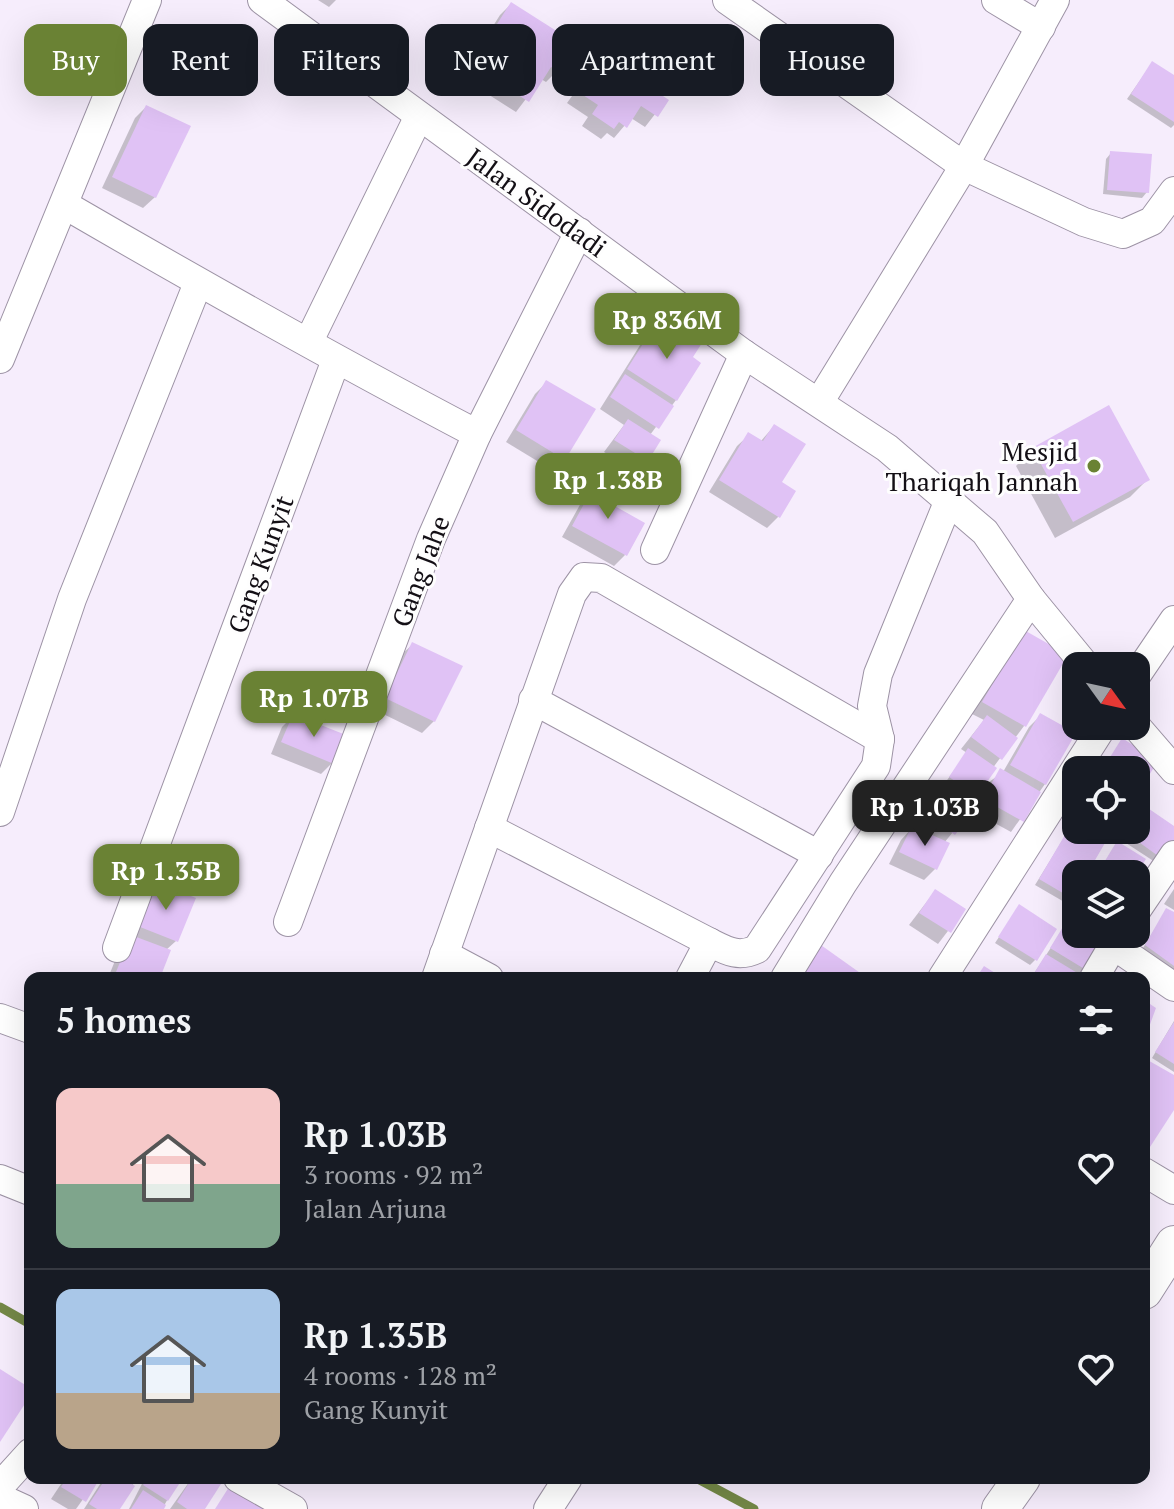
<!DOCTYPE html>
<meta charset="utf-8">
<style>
:root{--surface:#171b24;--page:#20242c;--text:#f1f3f6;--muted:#9ea1a6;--line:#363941;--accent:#6a8234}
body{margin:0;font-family:"PT Serif",serif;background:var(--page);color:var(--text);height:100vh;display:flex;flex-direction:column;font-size:30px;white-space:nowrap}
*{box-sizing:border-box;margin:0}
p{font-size:26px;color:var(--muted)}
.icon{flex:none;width:44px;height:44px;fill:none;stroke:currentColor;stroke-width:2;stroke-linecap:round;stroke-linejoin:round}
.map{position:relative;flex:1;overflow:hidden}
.panel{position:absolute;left:24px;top:972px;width:1126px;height:512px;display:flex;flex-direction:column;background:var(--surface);border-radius:16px;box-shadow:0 8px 32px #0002}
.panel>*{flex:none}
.guide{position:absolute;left:24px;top:24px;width:1126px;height:72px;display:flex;gap:16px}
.needle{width:52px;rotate:123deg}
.controls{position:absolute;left:1062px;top:652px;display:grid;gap:16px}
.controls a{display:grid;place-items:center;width:88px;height:88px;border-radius:16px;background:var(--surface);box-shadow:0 8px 32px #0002;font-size:40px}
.price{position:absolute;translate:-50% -68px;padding:0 18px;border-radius:16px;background:var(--accent);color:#fff;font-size:26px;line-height:52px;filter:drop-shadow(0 2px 4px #0008)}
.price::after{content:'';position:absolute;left:50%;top:48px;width:24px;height:18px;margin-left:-12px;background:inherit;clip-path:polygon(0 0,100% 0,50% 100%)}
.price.active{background:#222;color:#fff}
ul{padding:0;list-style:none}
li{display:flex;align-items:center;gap:24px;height:200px;padding:0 32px}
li+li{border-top:2px solid var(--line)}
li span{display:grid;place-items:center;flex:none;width:224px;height:160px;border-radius:16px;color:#555}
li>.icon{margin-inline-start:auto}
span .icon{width:96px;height:96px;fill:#fffc;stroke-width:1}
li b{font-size:34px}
h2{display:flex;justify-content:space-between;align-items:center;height:96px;padding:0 32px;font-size:34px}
.tag{padding:0 28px;border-radius:16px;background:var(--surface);box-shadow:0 8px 32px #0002;font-size:28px;line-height:72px}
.tag.active{background:var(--accent);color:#fff}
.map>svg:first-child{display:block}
.shadow{fill:#0003}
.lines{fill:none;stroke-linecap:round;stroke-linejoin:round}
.stream{stroke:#748847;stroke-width:9}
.building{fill:#e0c2f5}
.minor-casing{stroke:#9d93a5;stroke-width:30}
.major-casing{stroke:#9d93a5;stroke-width:38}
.minor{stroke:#fff;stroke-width:28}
.major{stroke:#fff;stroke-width:36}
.poi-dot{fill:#6a8234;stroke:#fefefe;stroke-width:3}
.labels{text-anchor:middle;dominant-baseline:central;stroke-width:6;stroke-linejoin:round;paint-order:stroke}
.street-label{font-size:26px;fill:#130f15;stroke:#fefefe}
.poi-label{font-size:26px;fill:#130f15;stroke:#fefefe;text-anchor:end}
</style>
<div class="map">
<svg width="1174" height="1509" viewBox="0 0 1174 1509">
<rect width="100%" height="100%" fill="#f6edfc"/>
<g class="shadow">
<polygon points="318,0 336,0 329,7"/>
<polygon points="511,4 557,71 546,82 541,79 516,112 461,77 500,15"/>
<polygon points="622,27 657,94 666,100 645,127 631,118 614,138 607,133 601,139 582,126 588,117 567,103"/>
<polygon points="1148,69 1174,78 1174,125 1171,128 1127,99"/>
<polygon points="146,107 155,197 143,208 102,188 135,118"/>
<polygon points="1111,153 1147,192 1142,198 1103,194 1106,159"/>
<polygon points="675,328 690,358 676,400 650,435 658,440 635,471 604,452 624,425 600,409 642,342 653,331 665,338"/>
<polygon points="547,382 564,459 552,470 506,442 535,394"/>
<polygon points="774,426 780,483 779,516 767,528 709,492 737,446 749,435 760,442"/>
<polygon points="1033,449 1148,479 1130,497 1055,538 1016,466"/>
<polygon points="597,483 601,501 625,555 614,566 562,537 586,494"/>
<polygon points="413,644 434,721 422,733 375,710 401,655"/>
<polygon points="1013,644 1024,726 966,804 974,810 989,782 1003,772 1029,727 1041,715 1045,784 1011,832 971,810 944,843 936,868 924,880 889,864 901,840 912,828 923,831 914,825 967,753 961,749 984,720 972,714"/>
<polygon points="293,716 332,763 321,774 271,754 282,727"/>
<polygon points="1136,802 1174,829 1174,836 1155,862 1106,830 1136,830"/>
<polygon points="1075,820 1076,830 1093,830 1085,874 1076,874 1076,889 1066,903 1035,885"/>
<polygon points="1174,889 1174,910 1164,904"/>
<polygon points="935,891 964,910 938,944 909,925"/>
<polygon points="142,894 176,941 166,950 158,978 108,978"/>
<polygon points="1019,907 1035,960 1030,965 995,943"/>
<polygon points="1167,910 1174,915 1174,971 1141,951"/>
<polygon points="1069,920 1076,924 1076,934 1091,934 1084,977 1077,973 1074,978 1031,978"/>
<polygon points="1174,1021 1174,1072 1152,1058"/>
<polygon points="65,1478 98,1478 76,1509 68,1509 51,1499"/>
<polygon points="104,1478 137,1478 118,1509 84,1509"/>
<polygon points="145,1478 180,1478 162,1509 129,1509"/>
<polygon points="192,1478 208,1478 203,1509 170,1509"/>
</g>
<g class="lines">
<g class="stream">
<polyline points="0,1307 30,1324"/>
<polyline points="696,1478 754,1509"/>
</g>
</g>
<g class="building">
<polygon points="511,2 577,44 559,72 551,67 529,102 471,65"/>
<polygon points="621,24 680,63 660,94 669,100 658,117 641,106 627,128 619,122 614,129 592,114 598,105 577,91"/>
<polygon points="1152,61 1174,75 1174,122 1131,94"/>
<polygon points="146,105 191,126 156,198 112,177"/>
<polygon points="1110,151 1152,154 1149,193 1107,190"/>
<polygon points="675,326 702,343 693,357 701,363 677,401 627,369 653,328 667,337"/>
<polygon points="625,374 674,406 659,429 610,397"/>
<polygon points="546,380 596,409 565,460 516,430"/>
<polygon points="1109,405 1150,480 1073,522 1032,448"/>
<polygon points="628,419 661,440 648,461 614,440"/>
<polygon points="774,424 806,444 782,482 796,491 780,518 719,480 748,432 763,441"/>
<polygon points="597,480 610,488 604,500 645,523 627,556 572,526"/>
<polygon points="1024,630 1068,655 1026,727 982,702"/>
<polygon points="412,642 463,666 435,722 385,698"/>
<polygon points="1040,713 1076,733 1046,785 1010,765"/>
<polygon points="293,714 346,735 334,764 281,742"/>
<polygon points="987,715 1018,738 1002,760 971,737"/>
<polygon points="1122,738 1158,761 1136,796 1136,770 1102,770"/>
<polygon points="968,748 997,768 977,796 949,777"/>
<polygon points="1000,768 1041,792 1024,822 983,799"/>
<polygon points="943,785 975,808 955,835 924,812"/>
<polygon points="1136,800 1174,826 1174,840 1161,858 1122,830 1136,830"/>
<polygon points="1076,816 1076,830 1097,830 1109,836 1087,874 1076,874 1073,899 1039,879"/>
<polygon points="912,826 950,843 937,870 899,852"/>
<polygon points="1117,841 1146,859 1136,874 1097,874"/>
<polygon points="153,881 196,898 178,942 135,925"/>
<polygon points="935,889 966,909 951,933 919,913"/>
<polygon points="1019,904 1057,929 1037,961 998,937"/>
<polygon points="1166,908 1174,912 1174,966 1145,945"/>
<polygon points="1069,917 1076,922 1076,934 1095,934 1109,943 1091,973 1050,948"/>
<polygon points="131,935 171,950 160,978 132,978 116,972"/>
<polygon points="818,943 863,975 860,978 793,978"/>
<polygon points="1046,954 1079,974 1077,978 1031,978"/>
<polygon points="984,966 1003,978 976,978"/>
<polygon points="1144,1000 1156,1008 1144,1041"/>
<polygon points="1174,1022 1174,1064 1155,1052"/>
<polygon points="1144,1058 1174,1075 1174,1110 1150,1147 1144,1143"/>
<polygon points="0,1369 30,1388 30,1396 0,1442"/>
<polygon points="67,1478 100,1478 86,1502 61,1487"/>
<polygon points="106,1478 123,1478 135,1486 120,1509 97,1509 89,1504"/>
<polygon points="148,1478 183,1478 168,1501 143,1485"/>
<polygon points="192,1478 212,1478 221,1484 205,1509 187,1509 177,1502"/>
<polygon points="229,1487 265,1509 215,1509"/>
<polygon points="143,1490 166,1505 164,1509 131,1509"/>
</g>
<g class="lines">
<g class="minor-casing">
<g id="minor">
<polyline points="262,0 744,354 887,448 985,532 1031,599 1086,666"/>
<polyline points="727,0 964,166 1084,222 1123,234 1152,221 1174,191"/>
<polyline points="996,0 1041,27"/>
<path d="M65 205C201 284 338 361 477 434"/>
<polyline points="309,341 419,116"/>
<polyline points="0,359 147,0"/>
<polyline points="820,401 964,166 1055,0"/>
<polyline points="655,550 744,354"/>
<polyline points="1136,676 1174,620"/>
<polyline points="533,700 819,855"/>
<polyline points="1136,726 1174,770"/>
<polyline points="0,812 72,599 198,283"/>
<polyline points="489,828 709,942"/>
<polyline points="1136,911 1174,855"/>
<polyline points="288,922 431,539 477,434 579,232"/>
<polyline points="1113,945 1174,987"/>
<polyline points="117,948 336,360"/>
<polyline points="444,954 489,978"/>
<polyline points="436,978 572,594 584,577 601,578 880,739"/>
<path d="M690 978 709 942C727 951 738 958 757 949L876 766 880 739 872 706 878 674 949 500"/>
<polyline points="785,978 843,883 1031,599"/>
<polyline points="942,978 1103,726"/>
<polyline points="1094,978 1120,934"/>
<polyline points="0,1018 30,1029"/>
<polyline points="1144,1172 1174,1190"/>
<polyline points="0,1179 30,1191"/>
<polyline points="238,1478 293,1509"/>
<polyline points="0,1486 30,1453"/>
<polyline points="0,1498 24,1509"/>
<polyline points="548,1509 568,1478"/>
</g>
</g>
<g class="major-casing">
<g id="major">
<polyline points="1144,1291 1174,1244"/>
<polyline points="1000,1509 1022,1478"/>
</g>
</g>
<use href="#minor" class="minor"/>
<use href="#major" class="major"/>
</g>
<circle class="poi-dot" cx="1094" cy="466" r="8"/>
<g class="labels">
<g class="street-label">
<text transform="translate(537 202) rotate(36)">Jalan Sidodadi</text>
<text transform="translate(260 564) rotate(-70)">Gang Kunyit</text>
<text transform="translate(420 571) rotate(-69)">Gang Jahe</text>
</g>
<g class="poi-label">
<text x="1078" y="451">Mesjid<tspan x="1078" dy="30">Thariqah Jannah</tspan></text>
</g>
</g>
</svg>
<div class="controls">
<a><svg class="needle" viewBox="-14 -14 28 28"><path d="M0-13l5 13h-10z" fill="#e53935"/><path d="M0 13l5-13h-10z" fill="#9ea1a6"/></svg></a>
<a><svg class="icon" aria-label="locate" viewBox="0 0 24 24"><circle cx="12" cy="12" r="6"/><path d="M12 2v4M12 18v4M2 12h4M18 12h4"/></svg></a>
<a><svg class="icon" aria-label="layers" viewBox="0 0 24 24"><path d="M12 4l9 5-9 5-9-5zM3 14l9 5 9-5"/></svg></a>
</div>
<b class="price" style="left:667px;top:361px">Rp 836M</b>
<b class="price" style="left:608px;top:521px">Rp 1.38B</b>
<b class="price" style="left:314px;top:739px">Rp 1.07B</b>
<b class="price active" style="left:925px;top:848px">Rp 1.03B</b>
<b class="price" style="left:166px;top:912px">Rp 1.35B</b>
<div class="guide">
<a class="tag active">Buy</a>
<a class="tag">Rent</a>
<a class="tag">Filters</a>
<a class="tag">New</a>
<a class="tag">Apartment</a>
<a class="tag">House</a>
</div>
<section class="panel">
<h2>5 homes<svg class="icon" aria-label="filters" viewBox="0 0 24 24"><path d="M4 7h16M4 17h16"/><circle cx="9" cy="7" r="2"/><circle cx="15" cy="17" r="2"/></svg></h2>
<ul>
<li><span style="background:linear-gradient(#f6c9c9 60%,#7fa58c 0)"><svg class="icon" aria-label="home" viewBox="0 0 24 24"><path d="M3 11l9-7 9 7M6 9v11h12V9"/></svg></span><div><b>Rp 1.03B</b><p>3 rooms · 92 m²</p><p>Jalan Arjuna</p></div><svg class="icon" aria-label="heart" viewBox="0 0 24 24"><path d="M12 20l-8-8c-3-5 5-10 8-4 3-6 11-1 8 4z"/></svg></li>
<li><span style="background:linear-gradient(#a9c7e8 65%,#b9a48a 0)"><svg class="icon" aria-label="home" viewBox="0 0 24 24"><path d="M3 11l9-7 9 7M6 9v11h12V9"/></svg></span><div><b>Rp 1.35B</b><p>4 rooms · 128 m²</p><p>Gang Kunyit</p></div><svg class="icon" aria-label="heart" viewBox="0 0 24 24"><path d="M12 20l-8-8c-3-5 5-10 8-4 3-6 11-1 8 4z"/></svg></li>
</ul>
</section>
</div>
